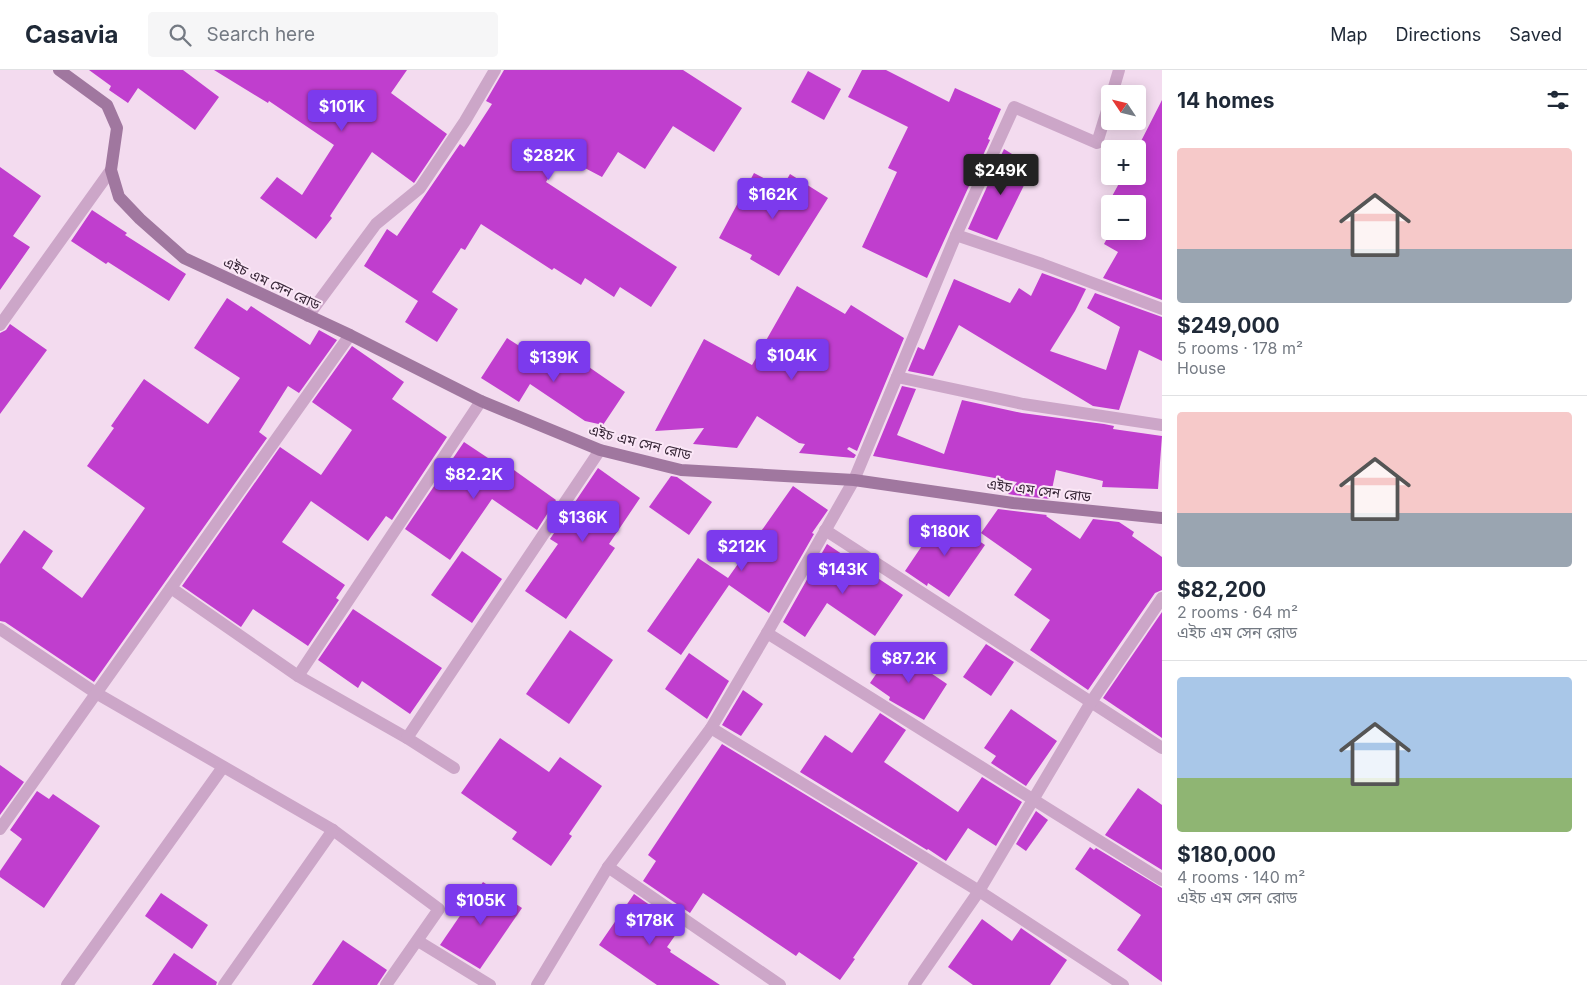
<!DOCTYPE html>
<meta charset="utf-8">
<style>
:root{--surface:#fff;--page:#f6f6f7;--text:#1f2937;--muted:#747a83;--line:#e0e1e3;--accent:#7c3aed}
body{margin:0;font-family:Inter,"Noto Sans Bengali",sans-serif;background:var(--page);color:var(--text);height:100vh;display:flex;flex-direction:column;font-size:19px;white-space:nowrap}
*{box-sizing:border-box;margin:0}
p{font-size:16px;color:var(--muted)}
.icon{flex:none;width:28px;height:28px;fill:none;stroke:currentColor;stroke-width:2;stroke-linecap:round;stroke-linejoin:round}
.map{position:relative;flex:1;overflow:hidden}
.sheet{display:flex;flex-direction:column;background:var(--surface);width:425px}
.sheet>*{flex:none}
.needle{width:32px;rotate:305deg}
.tools{position:absolute;left:1101px;top:15px;display:grid;gap:10px}
.tools a{display:grid;place-items:center;width:45px;height:45px;border-radius:5px;background:var(--surface);box-shadow:0 2px 12px #0003;font-size:25px}
.price{position:absolute;translate:-50% -42px;padding:0 11px;border-radius:5px;background:var(--accent);color:#fff;font-size:16px;line-height:32px;filter:drop-shadow(0 1px 2px #0008)}
.price::after{content:'';position:absolute;left:50%;top:30px;width:15px;height:11px;margin-left:-8px;background:inherit;clip-path:polygon(0 0,100% 0,50% 100%)}
.price.selected{background:#222;color:#fff}
ul{padding:0;list-style:none}
li{display:grid;align-content:center;gap:10px;height:265px;padding:0 15px}
li+li{border-top:1px solid var(--line)}
li span{display:grid;place-items:center;height:155px;border-radius:5px;color:#555}
li>.icon{margin-inline-start:auto}
span .icon{width:90px;height:90px;fill:#fffc;stroke-width:1}
li b{font-size:21px}
h2{display:flex;justify-content:space-between;align-items:center;height:60px;padding:0 15px;font-size:21px}
header{display:flex;align-items:center;gap:30px;box-sizing:border-box;height:70px;padding:0 25px;background:var(--surface);border-bottom:1px solid var(--line)}
header strong{font-size:24px}
nav{display:flex;gap:28px;margin-inline-start:auto;font-size:18px}
.search{width:350px;height:45px;background:var(--page);display:flex;align-items:center;gap:12px;box-sizing:border-box;padding:0 18px;border-radius:5px;color:var(--muted);font-size:19px}
main{display:flex;flex:1;min-height:0}
.map>svg:first-child{display:block}
.building{fill:#c03ece}
.lines{fill:none;stroke-linecap:round;stroke-linejoin:round}
.minor{stroke:#cca6c8;stroke-width:12}
.tertiary{stroke:#cca6c8;stroke-width:12}
.secondary{stroke:#a0779f;stroke-width:12}
.labels{text-anchor:middle;dominant-baseline:central;stroke-width:4;stroke-linejoin:round;paint-order:stroke}
.street-label{font-size:14px;fill:#382738;stroke:#fbe7f7}
</style>
<header>
<strong>Casavia</strong>
<div class="search"><svg class="icon" aria-label="search" viewBox="0 0 24 24"><circle cx="10" cy="10" r="6"/><path d="M15 15l6 6"/></svg>Search here</div>
<nav><a>Map</a><a>Directions</a><a>Saved</a></nav>
</header>
<main>
<div class="map">
<svg width="1162" height="915" viewBox="0 0 1162 915">
<rect width="100%" height="100%" fill="#f3dbef"/>
<g class="building">
<polygon points="89,0 183,0 219,27 195,60 138,18 128,33 109,20 111,16"/>
<polygon points="214,0 407,0 391,23 447,64 414,113 372,82 330,146 332,148 316,169 260,128 277,107 302,125 334,75 269,31 268,33"/>
<polygon points="504,0 683,0 742,38 714,82 673,56 645,99 618,82 602,107 562,86 546,112 677,197 651,237 620,217 614,227 585,208 581,215 554,198 552,200 481,154 465,180 461,178 432,222 458,239 437,272 405,252 418,231 364,196 387,159 397,166 460,74 464,77 492,34 486,31"/>
<polygon points="862,0 886,0 949,32 955,18 1001,39 988,69 990,70 927,208 862,177 897,102 888,98 908,57 848,27"/>
<polygon points="808,1 841,19 824,50 791,32"/>
<polygon points="1162,30 1162,230 1103,208 1118,182 1104,174 1111,161 1138,161 1138,134 1117,134 1110,130 1123,106 1138,106 1137,79"/>
<polygon points="1004,79 1033,97 997,170 968,159"/>
<polygon points="0,97 41,126 13,166 30,177 0,220"/>
<polygon points="754,103 782,118 790,104 828,128 779,206 750,189 752,185 719,168"/>
<polygon points="92,140 127,163 125,165 186,204 169,231 108,192 106,194 71,171"/>
<polygon points="1042,203 1086,219 1075,241 1050,281 1106,300 1120,257 1087,238 1095,223 1162,247 1162,291 1139,280 1119,340 1093,336 959,255 933,306 908,301 918,277 924,280 954,209 1010,233 1019,218 1031,226"/>
<polygon points="797,216 845,244 851,235 904,268 857,381 849,377 847,379 856,385 854,388 799,383 805,374 799,373 757,346 737,378 693,374 704,358 655,361 704,269 752,295"/>
<polygon points="227,228 247,241 251,236 310,275 319,260 337,270 299,323 288,316 259,362 267,368 94,612 5,552 0,551 0,494 24,460 53,481 42,498 82,528 145,438 87,396 114,358 111,356 144,309 208,354 240,308 194,278"/>
<polygon points="10,254 47,280 0,344 0,263 6,260"/>
<polygon points="507,268 562,303 573,286 625,322 603,355 585,351 530,314 519,332 481,308"/>
<polygon points="352,276 404,312 392,329 447,367 392,450 386,446 368,471 311,431 282,472 345,515 336,528 339,530 308,576 253,539 241,557 182,516 280,377 321,405 352,360 312,332"/>
<polygon points="902,316 916,319 897,365 944,384 962,330 1022,343 1104,354 1114,356 1113,359 1162,366 1158,419 1102,417 1103,411 1056,400 1050,429 1014,425 1008,424 1017,412 873,386"/>
<polygon points="464,372 494,392 497,388 556,430 537,460 492,429 450,490 405,459"/>
<polygon points="598,398 640,428 609,474 615,478 566,549 525,521 558,474 550,469"/>
<polygon points="671,406 677,407 712,432 689,465 649,437"/>
<polygon points="793,416 828,440 812,463 814,464 769,543 729,515 681,585 647,561 698,488 728,508"/>
<polygon points="998,439 1047,445 1046,446 1080,469 1093,449 1119,452 1134,462 1132,466 1162,487 1162,520 1155,523 1088,620 1030,580 1050,550 1014,525 1032,499 981,463"/>
<polygon points="942,446 985,475 949,527 928,513 927,516 905,501"/>
<polygon points="827,474 903,525 875,566 827,533 805,567 783,552"/>
<polygon points="462,481 502,509 472,553 431,525"/>
<polygon points="353,539 442,598 410,644 362,611 358,618 318,590"/>
<polygon points="1162,542 1162,668 1103,628"/>
<polygon points="570,560 613,590 569,654 526,624"/>
<polygon points="986,574 1014,592 991,626 963,607"/>
<polygon points="894,578 947,614 924,650 889,630 890,627 870,613"/>
<polygon points="689,583 729,611 707,649 665,619"/>
<polygon points="743,620 763,634 741,666 722,655"/>
<polygon points="1011,639 1057,671 1026,716 991,693 996,686 984,678"/>
<polygon points="880,643 906,660 884,692 958,742 982,707 1022,732 996,776 968,758 946,791 928,779 927,780 800,702 825,665 852,683"/>
<polygon points="500,668 549,702 560,687 602,716 569,764 572,766 551,796 512,769 517,762 461,723"/>
<polygon points="722,674 918,793 853,888 855,889 840,910 799,882 796,886 703,823 690,843 643,811 656,791 648,785"/>
<polygon points="0,695 24,712 0,745"/>
<polygon points="1138,718 1162,735 1162,800 1105,765"/>
<polygon points="37,721 49,729 53,724 100,756 44,838 0,807 0,801 22,769 10,760"/>
<polygon points="1036,741 1048,750 1026,781 1016,774"/>
<polygon points="1090,777 1094,780 1096,778 1162,818 1162,912 1117,880 1141,845 1075,799"/>
<polygon points="483,812 522,838 480,899 440,875"/>
<polygon points="161,823 208,855 192,879 145,846"/>
<polygon points="634,824 681,857 667,877 671,880 670,882 720,915 657,915 599,875"/>
<polygon points="982,849 1012,871 1021,858 1067,890 1050,915 973,915 948,897"/>
<polygon points="343,870 387,900 377,915 312,915"/>
<polygon points="174,883 217,912 216,915 152,915"/>
</g>
<g class="lines">
<g class="minor">
<polyline points="1112,24 1119,0"/>
<polyline points="956,165 1042,194 1162,239"/>
<polyline points="0,255 111,100"/>
<polyline points="897,307 1023,334 1162,355"/>
<polyline points="825,460 1162,678"/>
<polyline points="171,518 298,606 407,668 454,698"/>
<polyline points="0,559 96,623 333,760 439,839 386,915"/>
<polyline points="767,563 1162,810"/>
<polyline points="298,606 481,331"/>
<polyline points="711,658 979,821 1123,915"/>
<polyline points="407,668 600,380"/>
<polyline points="0,759 350,265"/>
<polyline points="608,797 780,915"/>
<polyline points="418,871 490,915"/>
<polyline points="67,915 223,697"/>
<polyline points="224,915 333,760"/>
<polyline points="537,915 608,797 711,658 767,563 854,410 956,165 1014,37 1097,73 1110,31"/>
<polyline points="914,915 979,821 1091,632 1162,528"/>
</g>
<polyline class="tertiary" points="308,246 376,154 420,118 465,51 495,0"/>
<polyline class="secondary" points="59,0 107,35 117,58 111,100 119,127 140,149 184,188 350,265 481,331 600,380 681,400 854,410 1013,433 1162,448"/>
</g>
<g class="labels">
<g class="street-label">
<text transform="translate(272 213) rotate(25)">এইচ এম সেন রোড</text>
<text transform="translate(640 372) rotate(14)">এইচ এম সেন রোড</text>
<text transform="translate(1039 420) rotate(7)">এইচ এম সেন রোড</text>
</g>
</g>
</svg>
<div class="tools">
<a><svg class="needle" viewBox="-14 -14 28 28"><path d="M0-13l5 13h-10z" fill="#e53935"/><path d="M0 13l5-13h-10z" fill="#747a83"/></svg></a>
<a>+</a>
<a>−</a>
</div>
<b class="price" style="left:342px;top:62px">$101K</b>
<b class="price" style="left:549px;top:111px">$282K</b>
<b class="price selected" style="left:1001px;top:126px">$249K</b>
<b class="price" style="left:773px;top:150px">$162K</b>
<b class="price" style="left:792px;top:311px">$104K</b>
<b class="price" style="left:554px;top:313px">$139K</b>
<b class="price" style="left:474px;top:430px">$82.2K</b>
<b class="price" style="left:583px;top:473px">$136K</b>
<b class="price" style="left:945px;top:487px">$180K</b>
<b class="price" style="left:742px;top:502px">$212K</b>
<b class="price" style="left:843px;top:525px">$143K</b>
<b class="price" style="left:909px;top:614px">$87.2K</b>
<b class="price" style="left:481px;top:856px">$105K</b>
<b class="price" style="left:650px;top:876px">$178K</b>
</div>
<section class="sheet">
<h2>14 homes<svg class="icon" aria-label="filters" viewBox="0 0 24 24"><path d="M4 7h16M4 17h16"/><circle cx="9" cy="7" r="2"/><circle cx="15" cy="17" r="2"/></svg></h2>
<ul>
<li><span style="background:linear-gradient(#f6c9c9 65%,#9aa5b1 0)"><svg class="icon" aria-label="home" viewBox="0 0 24 24"><path d="M3 11l9-7 9 7M6 9v11h12V9"/></svg></span><div><b>$249,000</b><p>5 rooms · 178 m²</p><p>House</p></div></li>
<li><span style="background:linear-gradient(#f6c9c9 65%,#9aa5b1 0)"><svg class="icon" aria-label="home" viewBox="0 0 24 24"><path d="M3 11l9-7 9 7M6 9v11h12V9"/></svg></span><div><b>$82,200</b><p>2 rooms · 64 m²</p><p>এইচ এম সেন রোড</p></div></li>
<li><span style="background:linear-gradient(#a9c7e8 65%,#8fb573 0)"><svg class="icon" aria-label="home" viewBox="0 0 24 24"><path d="M3 11l9-7 9 7M6 9v11h12V9"/></svg></span><div><b>$180,000</b><p>4 rooms · 140 m²</p><p>এইচ এম সেন রোড</p></div></li>
</ul>
</section>
</main>
